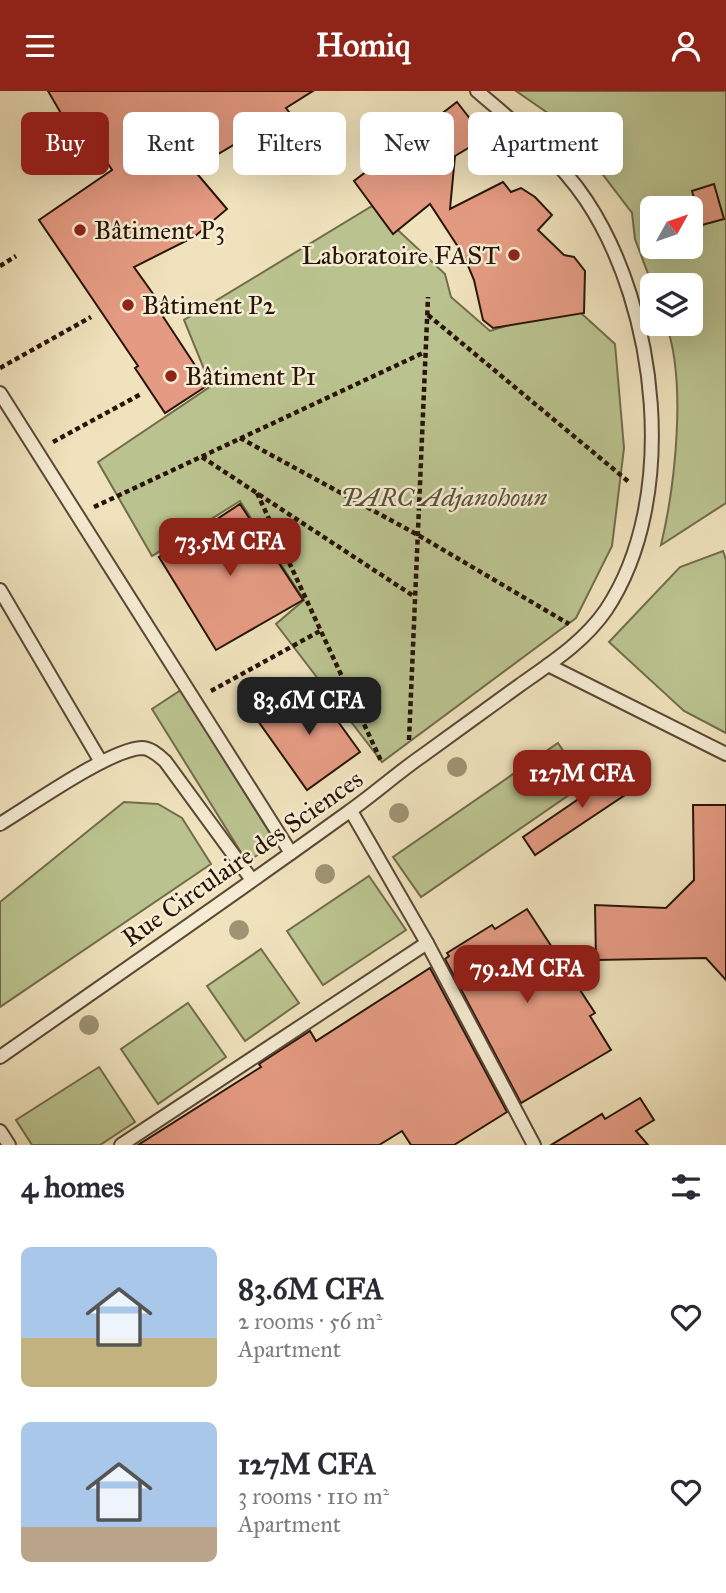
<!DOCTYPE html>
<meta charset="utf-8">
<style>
:root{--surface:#fff;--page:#f7f7f7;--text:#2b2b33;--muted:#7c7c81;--accent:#8f2418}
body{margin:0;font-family:"IM FELL Great Primer",serif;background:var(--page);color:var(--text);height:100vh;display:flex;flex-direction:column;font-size:26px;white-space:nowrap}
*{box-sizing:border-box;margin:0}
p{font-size:23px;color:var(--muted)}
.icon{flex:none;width:38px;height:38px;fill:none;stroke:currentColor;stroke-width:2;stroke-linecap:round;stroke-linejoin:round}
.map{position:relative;height:1054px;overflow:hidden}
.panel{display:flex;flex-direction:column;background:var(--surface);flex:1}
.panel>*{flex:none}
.guide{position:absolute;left:21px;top:21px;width:684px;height:63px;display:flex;gap:14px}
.needle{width:46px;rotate:50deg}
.buttons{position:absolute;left:640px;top:105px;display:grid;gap:14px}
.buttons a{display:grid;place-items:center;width:63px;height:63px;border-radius:10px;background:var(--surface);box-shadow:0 7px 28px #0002;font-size:35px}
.price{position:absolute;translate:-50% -60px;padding:0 16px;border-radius:14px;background:var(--accent);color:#fff;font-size:23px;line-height:46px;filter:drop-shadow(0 2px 4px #0008)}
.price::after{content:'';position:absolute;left:50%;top:42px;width:21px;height:16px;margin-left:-10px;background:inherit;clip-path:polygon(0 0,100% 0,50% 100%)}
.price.selected{background:#222;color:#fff}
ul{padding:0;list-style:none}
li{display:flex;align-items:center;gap:21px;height:175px;padding:0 21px}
li span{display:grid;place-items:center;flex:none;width:196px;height:140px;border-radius:10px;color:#555}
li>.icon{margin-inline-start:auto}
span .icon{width:84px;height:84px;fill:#fffc;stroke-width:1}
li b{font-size:30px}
h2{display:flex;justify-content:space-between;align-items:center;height:84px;padding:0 21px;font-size:30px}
.pill{padding:0 24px;border-radius:10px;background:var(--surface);box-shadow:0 7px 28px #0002;font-size:24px;line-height:63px}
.pill.selected{background:var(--accent);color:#fff}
header{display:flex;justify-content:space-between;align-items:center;height:91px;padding:0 21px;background:var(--accent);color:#fff;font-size:32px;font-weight:700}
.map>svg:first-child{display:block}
.green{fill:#bac38f;stroke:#716c4c;stroke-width:2;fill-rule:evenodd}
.building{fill:#e59b83;stroke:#281508;stroke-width:2}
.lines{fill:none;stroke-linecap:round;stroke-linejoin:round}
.lane-casing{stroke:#5a4835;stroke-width:16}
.path{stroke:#281508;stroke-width:4.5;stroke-dasharray:5 3.5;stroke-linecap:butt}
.lane{stroke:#f5ecd3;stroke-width:12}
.tree{fill:#9e9373}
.poi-dot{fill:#8f2418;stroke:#f5ecd3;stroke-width:2.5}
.labels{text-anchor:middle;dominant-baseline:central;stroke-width:5;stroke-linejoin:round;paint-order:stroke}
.poi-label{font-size:26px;fill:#281508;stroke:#f5ecd3;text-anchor:start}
.park-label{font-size:26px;font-style:italic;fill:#5b5237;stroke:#f5ecd3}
.street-label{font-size:26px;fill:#281508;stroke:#f5ecd3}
</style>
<header><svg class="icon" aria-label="menu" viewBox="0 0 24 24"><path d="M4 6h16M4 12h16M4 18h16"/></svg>Homiq<svg class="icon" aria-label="person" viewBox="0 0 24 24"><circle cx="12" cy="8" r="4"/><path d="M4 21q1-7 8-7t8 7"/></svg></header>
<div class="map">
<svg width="726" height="1054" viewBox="0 0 726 1054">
<rect width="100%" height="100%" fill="#efe2bc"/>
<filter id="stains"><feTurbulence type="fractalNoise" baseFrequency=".00286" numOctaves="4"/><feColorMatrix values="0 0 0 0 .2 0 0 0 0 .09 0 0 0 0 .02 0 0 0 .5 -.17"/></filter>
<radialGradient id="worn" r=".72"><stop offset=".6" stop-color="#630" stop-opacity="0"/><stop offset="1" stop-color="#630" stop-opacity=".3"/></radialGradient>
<g class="green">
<path d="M516 0H726V412L661 454C675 395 687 291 666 233H691V194L653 196 635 148 632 122 565 34ZM653 117H691V156H653Z"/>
<polygon points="372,115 445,183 451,206 490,240 572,214 615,253 624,357 612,455 576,527 382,671 276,533 304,509 240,410 152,465 98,371 211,295 184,229"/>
<polygon points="723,460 726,469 726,642 684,620 609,551 680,476"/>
<polygon points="181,599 276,752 247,771 152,618"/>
<polygon points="558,652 585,693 421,806 393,766"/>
<polygon points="124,711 158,713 182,727 211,773 0,916 0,811"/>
<polygon points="369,785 406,839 323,894 287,840"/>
<polygon points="261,858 299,912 245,950 207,895"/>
<polygon points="188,912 226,966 158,1013 121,958"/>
<polygon points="99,976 135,1031 100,1054 32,1054 16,1029"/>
</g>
<g class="building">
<polygon points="48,0 313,0 286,17 289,21 193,78 227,118 194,146 134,176 166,221 162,224 208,294 165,322 135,277 138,275 39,129 112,79 77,25 66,31"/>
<polygon points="457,11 485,47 455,65 450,118 503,91 511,101 521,97 535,106 552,124 538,139 564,164 574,166 585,180 584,222 493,237 483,229 474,189 464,165 430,113 393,143 354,90"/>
<polygon points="714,93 724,128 702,134 692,100"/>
<polygon points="240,413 303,509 216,559 159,466"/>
<polygon points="311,593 360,661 307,699 258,630"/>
<polygon points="627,675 640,694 535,764 523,746"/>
<polygon points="693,714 726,714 726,889 706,867 596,869 595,814 666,817 694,789"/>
<polygon points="527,818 595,922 590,925 611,959 521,1012 445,868 449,865 447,862 492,834 495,838"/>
<polygon points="430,877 507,1021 454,1054 411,1054 402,1040 379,1054 138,1054 261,976 259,973 310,940 316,950"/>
<polygon points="640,1007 654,1029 636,1040 648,1054 551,1054 602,1023 605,1028"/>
</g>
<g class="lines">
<g class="lane-casing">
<g id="lane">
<polyline points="0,302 291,762"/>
<polyline points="0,499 101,671"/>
<polyline points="548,574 726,663"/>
<polyline points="351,720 427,852 534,1054"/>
<path d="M0 733C30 715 110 658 142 657 151 657 159 665 165 670L252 789"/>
<path d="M0 966C116 885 232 805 347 722 373 704 396 683 422 665 455 641 487 618 520 594 551 572 584 551 606 519 680 408 658 217 586 109 558 67 515 32 477 0"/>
<polyline points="0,1040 9,1054"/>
<polyline points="121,1054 427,852"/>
</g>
</g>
<g class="path">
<polyline points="0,175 16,165"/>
<polyline points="428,224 629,391"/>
<polyline points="0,277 91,226"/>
<polyline points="240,347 418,444 569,533"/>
<polyline points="53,351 141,303"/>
<polyline points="202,366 415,506"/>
<polyline points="257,402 382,672"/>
<polyline points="94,416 425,261"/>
<polyline points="211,600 320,540"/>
<polyline points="409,649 428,206"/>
</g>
<use href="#lane" class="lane"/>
</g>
<g class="tree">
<circle cx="457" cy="676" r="10"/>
<circle cx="399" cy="722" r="10"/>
<circle cx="325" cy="783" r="10"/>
<circle cx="239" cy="839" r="10"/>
<circle cx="89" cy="934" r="10"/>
</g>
<g class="poi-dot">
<circle cx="80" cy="139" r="7"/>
<circle cx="514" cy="164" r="7"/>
<circle cx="128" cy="214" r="7"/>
<circle cx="171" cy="285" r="7"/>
</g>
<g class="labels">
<g class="poi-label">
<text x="94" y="139">Bâtiment P3</text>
<text x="500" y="164" text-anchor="end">Laboratoire FAST</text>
<text x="142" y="214">Bâtiment P2</text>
<text x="185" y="285">Bâtiment P1</text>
</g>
<g class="park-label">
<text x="444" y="406">PARC Adjanohoun</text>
</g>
<g class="street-label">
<text transform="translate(242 767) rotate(-35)">Rue Circulaire des Sciences</text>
</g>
</g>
<rect width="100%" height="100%" filter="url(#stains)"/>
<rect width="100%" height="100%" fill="url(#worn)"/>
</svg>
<div class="buttons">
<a><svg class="needle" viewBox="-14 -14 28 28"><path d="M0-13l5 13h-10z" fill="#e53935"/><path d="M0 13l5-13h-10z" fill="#7c7c81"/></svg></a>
<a><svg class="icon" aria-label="layers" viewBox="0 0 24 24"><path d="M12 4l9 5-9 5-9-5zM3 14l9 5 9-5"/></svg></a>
</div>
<b class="price" style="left:230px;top:487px">73.5M CFA</b>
<b class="price selected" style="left:309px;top:646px">83.6M CFA</b>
<b class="price" style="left:582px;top:719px">127M CFA</b>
<b class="price" style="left:527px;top:914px">79.2M CFA</b>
<div class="guide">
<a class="pill selected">Buy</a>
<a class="pill">Rent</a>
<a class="pill">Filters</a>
<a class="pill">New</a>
<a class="pill">Apartment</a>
</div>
</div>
<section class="panel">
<h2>4 homes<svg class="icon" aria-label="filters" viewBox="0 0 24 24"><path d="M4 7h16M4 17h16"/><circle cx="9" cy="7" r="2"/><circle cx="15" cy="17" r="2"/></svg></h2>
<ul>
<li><span style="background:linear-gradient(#a9c7e8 65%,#c2b280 0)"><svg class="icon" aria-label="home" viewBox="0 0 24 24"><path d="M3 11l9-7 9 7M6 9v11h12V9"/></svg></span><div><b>83.6M CFA</b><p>2 rooms · 56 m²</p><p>Apartment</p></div><svg class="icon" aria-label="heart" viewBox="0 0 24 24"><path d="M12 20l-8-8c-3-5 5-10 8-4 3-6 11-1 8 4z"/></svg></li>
<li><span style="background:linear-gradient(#a9c7e8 75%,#b9a48a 0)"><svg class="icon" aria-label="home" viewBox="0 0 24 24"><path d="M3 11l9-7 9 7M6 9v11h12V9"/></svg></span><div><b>127M CFA</b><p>3 rooms · 110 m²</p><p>Apartment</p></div><svg class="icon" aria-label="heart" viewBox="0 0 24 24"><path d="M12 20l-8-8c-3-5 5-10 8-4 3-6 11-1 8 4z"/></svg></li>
</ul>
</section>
